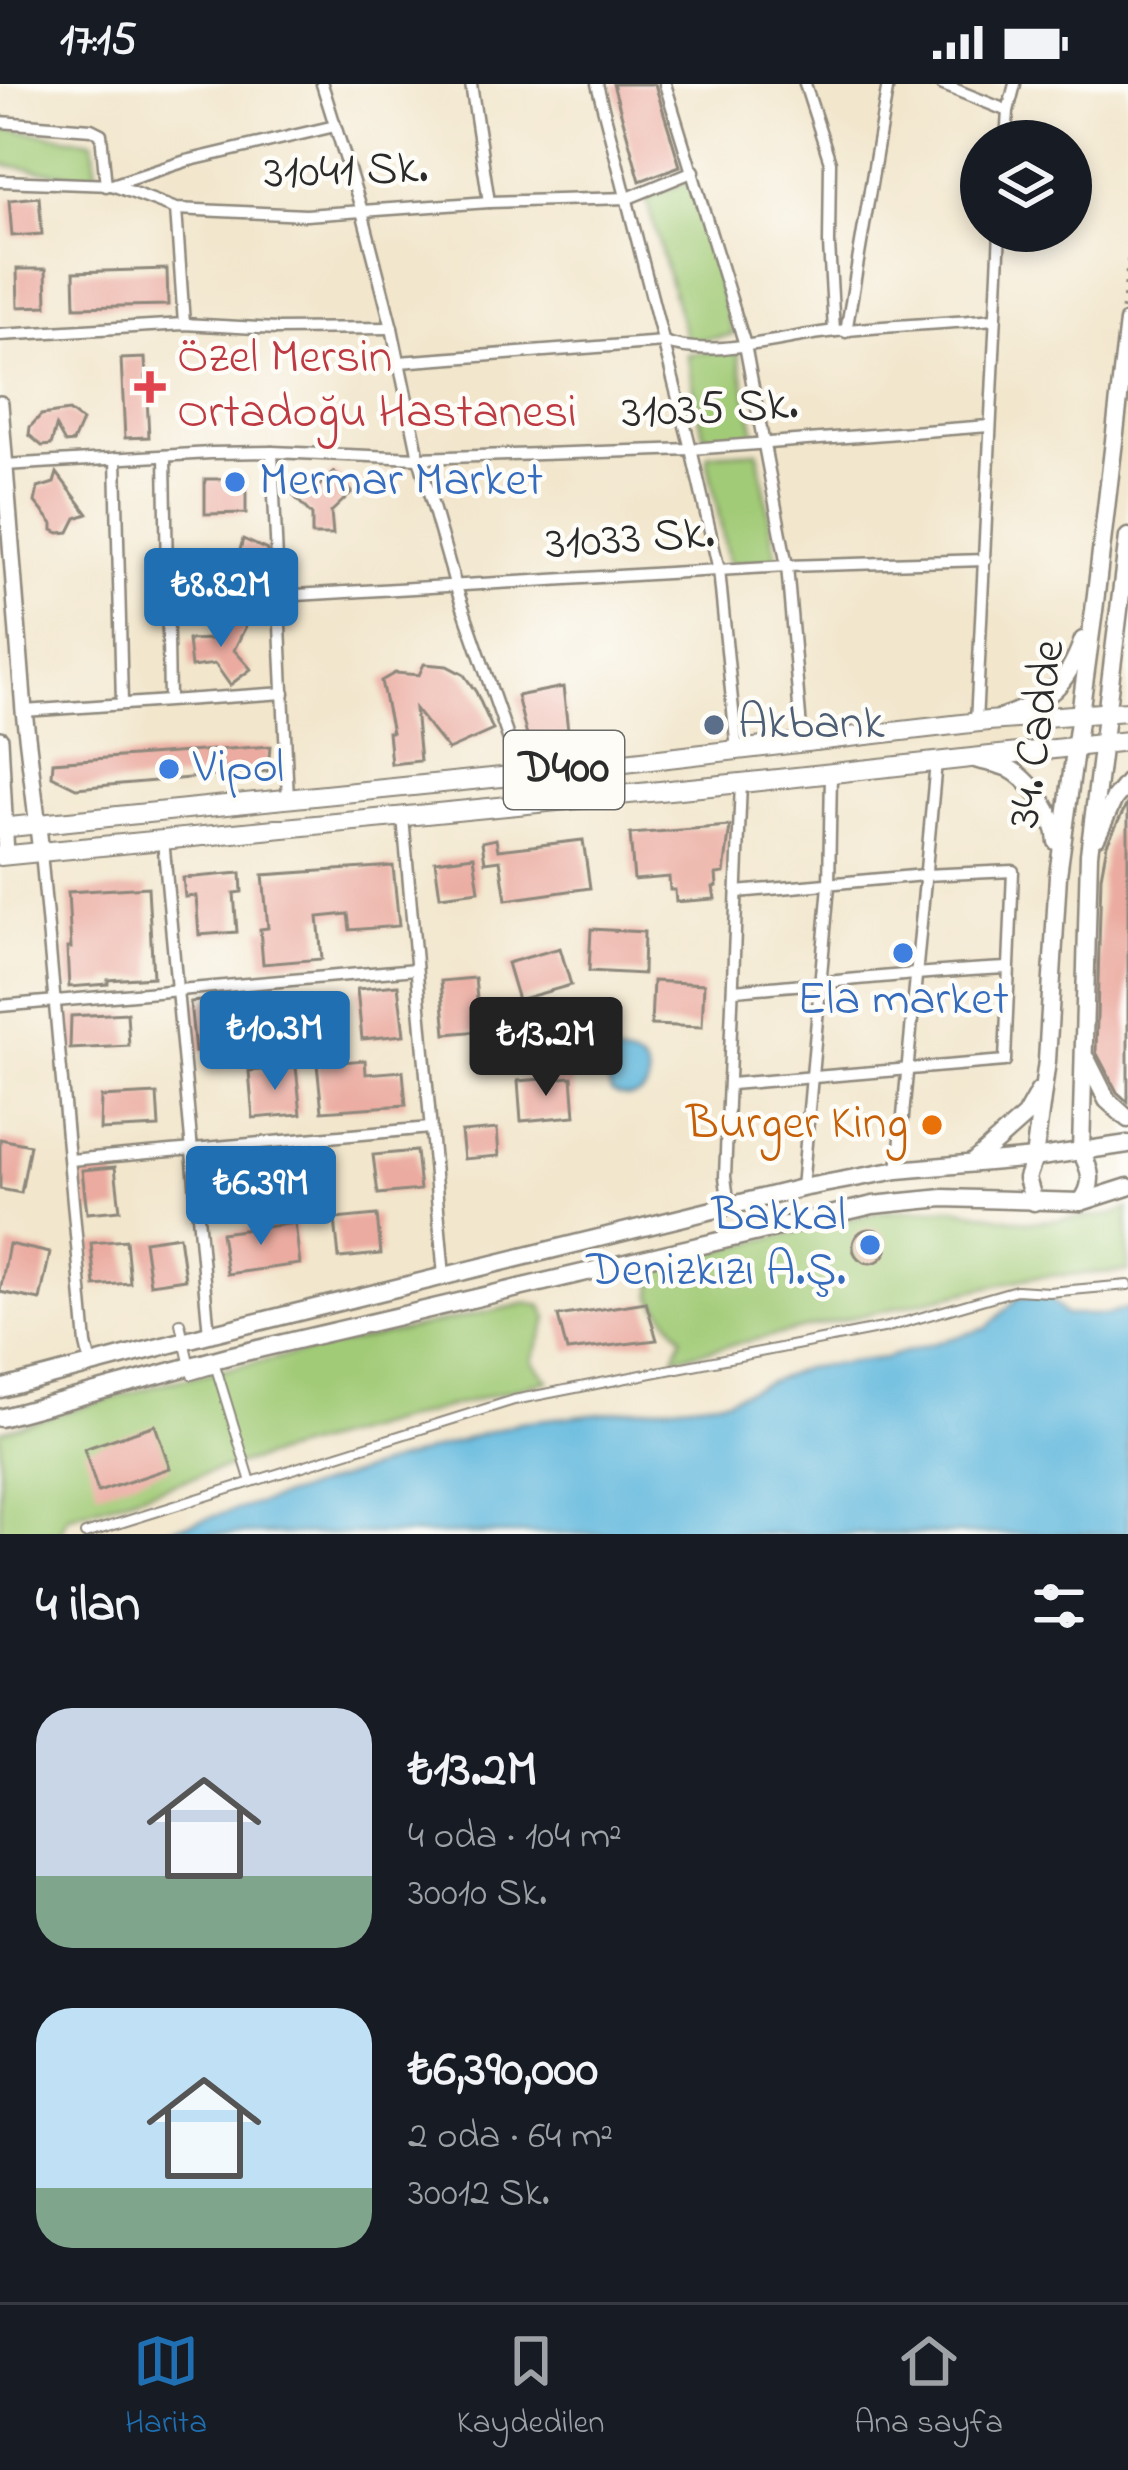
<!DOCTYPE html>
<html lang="tr">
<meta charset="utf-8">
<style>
:root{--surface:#171b24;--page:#242831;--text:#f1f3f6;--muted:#9ea1a6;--line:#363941;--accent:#1f6fb2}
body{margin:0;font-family:"Indie Flower",sans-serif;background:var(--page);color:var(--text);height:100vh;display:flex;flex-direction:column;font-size:45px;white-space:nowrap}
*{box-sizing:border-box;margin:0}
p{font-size:39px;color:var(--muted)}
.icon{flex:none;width:66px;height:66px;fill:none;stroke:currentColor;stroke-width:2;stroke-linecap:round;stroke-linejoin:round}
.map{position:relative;height:1450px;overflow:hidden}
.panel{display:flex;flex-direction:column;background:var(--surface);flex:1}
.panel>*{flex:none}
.controls{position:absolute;left:960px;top:36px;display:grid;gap:24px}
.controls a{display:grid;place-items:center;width:132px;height:132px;border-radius:50%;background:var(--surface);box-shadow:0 6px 18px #0003;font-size:60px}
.price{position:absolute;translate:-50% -102px;padding:0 27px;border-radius:12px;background:var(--accent);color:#fff;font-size:39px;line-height:78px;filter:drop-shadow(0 3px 6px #0008)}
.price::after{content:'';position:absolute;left:50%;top:72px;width:36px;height:27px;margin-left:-18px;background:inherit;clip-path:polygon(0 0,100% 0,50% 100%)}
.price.on{background:#222;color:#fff}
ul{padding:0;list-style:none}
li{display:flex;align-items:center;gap:36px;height:300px;padding:0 36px}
li span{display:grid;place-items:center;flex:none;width:336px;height:240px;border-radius:36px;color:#555}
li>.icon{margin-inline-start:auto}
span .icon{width:144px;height:144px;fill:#fffc;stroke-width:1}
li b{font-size:51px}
h2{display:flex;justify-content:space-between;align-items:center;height:144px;padding:0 36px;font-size:51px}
.status{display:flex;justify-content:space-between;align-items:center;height:84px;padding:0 60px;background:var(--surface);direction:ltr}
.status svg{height:33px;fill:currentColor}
.tabs{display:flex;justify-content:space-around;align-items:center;height:168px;border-top:3px solid var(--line);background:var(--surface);font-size:33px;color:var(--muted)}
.tabs a{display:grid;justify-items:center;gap:6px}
.tabs .on{color:var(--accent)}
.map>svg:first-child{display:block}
.green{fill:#a2cb77;stroke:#667b51;stroke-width:3}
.water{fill:#60b8dd;stroke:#467284;stroke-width:3}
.building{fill:#ebaba0}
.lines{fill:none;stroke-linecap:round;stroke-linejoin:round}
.pedestrian-casing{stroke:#8e887c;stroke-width:12}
.minor-casing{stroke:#8e887c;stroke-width:15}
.secondary-casing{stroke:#8e887c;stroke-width:20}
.primary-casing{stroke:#8e887c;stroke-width:21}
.trunk-casing{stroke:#8e887c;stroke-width:22}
.path{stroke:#8e887c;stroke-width:3;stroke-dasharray:3 9;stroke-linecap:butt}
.pedestrian{stroke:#fff;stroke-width:8}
.minor{stroke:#fff;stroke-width:10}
.secondary{stroke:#fff;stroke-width:15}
.primary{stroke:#fff;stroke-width:16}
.trunk{stroke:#fff;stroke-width:18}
.health-dot{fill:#e0444e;stroke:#fdfcf7;stroke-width:4.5}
.shop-dot{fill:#3f7fe0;stroke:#fdfcf7;stroke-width:4.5}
.service-dot{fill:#5c6f8a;stroke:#fdfcf7;stroke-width:4.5}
.food-dot{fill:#e8710a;stroke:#fdfcf7;stroke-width:4.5}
.labels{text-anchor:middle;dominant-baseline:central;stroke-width:9;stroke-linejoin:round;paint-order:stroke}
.shield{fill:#fdfcf7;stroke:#6a6a68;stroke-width:3}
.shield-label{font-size:45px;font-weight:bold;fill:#2b2b2b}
.street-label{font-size:48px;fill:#2b2b2b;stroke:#fdfcf7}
.health-label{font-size:48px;fill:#be3a42;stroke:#fdfcf7;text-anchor:start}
.shop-label{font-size:48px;fill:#366cbe;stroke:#fdfcf7;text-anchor:start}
.service-label{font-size:48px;fill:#4e5e75;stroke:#fdfcf7;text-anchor:start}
.food-label{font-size:48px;fill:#c56008;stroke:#fdfcf7;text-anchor:end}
</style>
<div class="status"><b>17:15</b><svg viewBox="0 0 49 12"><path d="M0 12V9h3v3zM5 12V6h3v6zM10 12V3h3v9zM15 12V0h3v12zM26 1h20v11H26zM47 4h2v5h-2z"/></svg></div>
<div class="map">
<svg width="1128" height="1450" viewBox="0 0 1128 1450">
<rect width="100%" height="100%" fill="#fdfcf7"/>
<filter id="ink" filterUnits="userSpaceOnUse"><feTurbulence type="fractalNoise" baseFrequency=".00833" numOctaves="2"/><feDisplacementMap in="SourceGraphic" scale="24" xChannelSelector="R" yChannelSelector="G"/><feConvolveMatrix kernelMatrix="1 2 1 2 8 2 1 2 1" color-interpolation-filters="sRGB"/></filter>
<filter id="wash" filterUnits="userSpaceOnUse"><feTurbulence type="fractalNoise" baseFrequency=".004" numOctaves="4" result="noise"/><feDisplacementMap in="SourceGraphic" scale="48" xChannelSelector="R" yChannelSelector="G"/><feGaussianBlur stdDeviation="2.7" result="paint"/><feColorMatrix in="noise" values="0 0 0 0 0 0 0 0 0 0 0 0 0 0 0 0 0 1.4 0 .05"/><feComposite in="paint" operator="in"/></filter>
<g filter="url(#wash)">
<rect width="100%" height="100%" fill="#f2e6cc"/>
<g class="green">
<polygon points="8,45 93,57 96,91 91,94 6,81 0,78 0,48"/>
<polygon points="690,97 733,251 687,258 646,114"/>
<polygon points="737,265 756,354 711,356 703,349 687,270"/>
<polygon points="758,367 777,477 734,480 728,477 707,374 709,370"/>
<polygon points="954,1124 1029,1138 1113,1131 1128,1124 1128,1187 1032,1193 674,1274 682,1253 652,1213 654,1182 880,1128"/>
<polygon points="528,1219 542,1222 548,1235 532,1277 548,1296 221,1385 67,1433 60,1450 0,1450 0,1347 168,1298"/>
</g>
<g class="water">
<path d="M584 935H591L601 942C602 948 602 955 605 961 613 979 637 966 646 985 657 1009 630 1020 611 1008L601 975 575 960C569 949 573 940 584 935Z"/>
<polygon points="1020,1212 1049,1213 1065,1231 1107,1231 1128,1224 1128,1450 153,1450 294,1409 520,1338 727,1315 804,1284 884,1274 987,1244"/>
</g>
<g id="blocks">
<g class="building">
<polygon points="613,0 655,0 680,82 640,97"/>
<polygon points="39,113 42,150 12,152 9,116"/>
<polygon points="17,185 46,185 47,222 18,223"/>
<polygon points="167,185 168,221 75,223 74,188"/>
<polygon points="145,274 149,353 125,354 121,275"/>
<polygon points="69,327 82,337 73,358 65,359 56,343 51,361 42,362 29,351 30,343 41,331"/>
<polygon points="334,388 352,408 331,428 333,451 312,451 312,431 288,406 306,391 318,403"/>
<polygon points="57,389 88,430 76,434 69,448 59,449 53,446 53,440 35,418 38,404 54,399"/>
<polygon points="205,395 246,395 246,429 205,430"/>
<polygon points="243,455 267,466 267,471 257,491 269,504 269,514 253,527 238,505 214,508 211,481 236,481"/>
<polygon points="220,530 246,542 234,566 251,585 230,601 215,580 191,583 188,556 213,555"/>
<polygon points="424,580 447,582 464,591 476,608 493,646 448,666 415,625 420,677 391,680 388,648 392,648 381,597 395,589 419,591"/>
<polygon points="563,603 569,655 529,660 517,612"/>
<polygon points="270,662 268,687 76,704 52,692 53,678"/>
<polygon points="1128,718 1128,1018 1117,1008 1096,968 1101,792 1107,760"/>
<polygon points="730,742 724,789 716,790 717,802 713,803 715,815 676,818 675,806 670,806 669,793 634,796 630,750"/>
<polygon points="496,755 498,766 583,756 590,804 506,816 500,776 485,778 482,758"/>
<polygon points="474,772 479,807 440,812 435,777"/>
<polygon points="393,782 399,842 350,846 348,830 318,833 322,875 263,880 260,845 268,844 263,791"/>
<polygon points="241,789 242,808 234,809 237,848 199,851 196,812 185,813 183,794"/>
<polygon points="148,803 153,893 108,896 108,900 69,903 67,864 71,864 68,808"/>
<polygon points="591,845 644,848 643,890 589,887"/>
<polygon points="560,864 571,901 518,916 507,879"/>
<polygon points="475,894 480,947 446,950 441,897"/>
<polygon points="653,897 704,900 702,943 651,941"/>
<polygon points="398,901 404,951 362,955 357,905"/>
<polygon points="231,914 236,964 195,968 190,918"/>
<polygon points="127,929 129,962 70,965 71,932"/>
<polygon points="365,976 366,990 403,987 406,1021 322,1027 317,980"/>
<polygon points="296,983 301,1030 253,1034 249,987"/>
<polygon points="572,993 575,1032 521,1037 518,997"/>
<polygon points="157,1010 159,1043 100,1046 101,1013"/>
<polygon points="497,1045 499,1072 464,1075 461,1048"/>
<polygon points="0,1055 30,1061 21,1109 0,1105"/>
<polygon points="416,1067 420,1106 378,1110 373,1071"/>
<polygon points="115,1083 120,1126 87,1129 82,1086"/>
<polygon points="377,1131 381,1170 339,1174 335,1135"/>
<polygon points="295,1139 300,1180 227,1190 221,1149"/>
<circle cx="870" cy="1162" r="17"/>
<polygon points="179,1152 185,1195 150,1200 144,1157"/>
<polygon points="126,1156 130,1199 95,1202 91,1159"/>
<polygon points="9,1160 50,1169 40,1216 0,1208"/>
<polygon points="646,1218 657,1256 567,1267 558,1232"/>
<polygon points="155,1341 170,1384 98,1408 84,1365"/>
</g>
</g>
</g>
<g filter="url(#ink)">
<use href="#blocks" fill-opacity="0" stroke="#8e887c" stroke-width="3"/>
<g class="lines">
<g class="pedestrian-casing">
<g id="pedestrian">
<polyline points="180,1239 192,1291 216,1284 251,1398"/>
<polyline points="85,1450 514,1316 888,1243 1016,1206 1049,1208 1128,1201"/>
</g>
</g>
<g class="minor-casing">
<g id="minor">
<polyline points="322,0 362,127 392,244 419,374 456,503 521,691"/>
<polyline points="471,0 489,118"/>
<polyline points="597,0 691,365 719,486 737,667"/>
<polyline points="665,0 745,261 787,482 802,657"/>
<polyline points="805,0 830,78 829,160 834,247"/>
<polyline points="941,0 1008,27"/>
<polyline points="0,38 91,45 101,50 106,102"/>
<polyline points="1006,57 1008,27 1015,0"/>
<polyline points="0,97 112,101 176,125 306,131 489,118 628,114 694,87"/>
<polyline points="112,101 186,77 335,42"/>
<polyline points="176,125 184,240"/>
<polyline points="846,248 888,0"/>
<polyline points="0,251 184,240 276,245 392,244"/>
<path d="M399 278 664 258C711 275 779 254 828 248 883 242 939 240 994 235"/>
<polyline points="272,368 288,715"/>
<polyline points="165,372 169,616"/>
<polyline points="116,374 122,619"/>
<polyline points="4,381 211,369 272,368 419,374 691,365 989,342"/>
<polyline points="279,512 787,482 985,476"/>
<polyline points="24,627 284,609"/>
<polyline points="976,639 1000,147"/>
<polyline points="403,733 444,1192"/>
<polyline points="163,755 209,1250"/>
<polyline points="41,768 86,1260 91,1281"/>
<path d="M733 906C825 899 916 888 1007 884"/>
<polyline points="0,922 416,885"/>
<polyline points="731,1000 1005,977 1013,787 924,791 737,808"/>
<polyline points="70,1076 430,1044"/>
<polyline points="898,1086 936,678"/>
<polyline points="802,1104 829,801 831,690"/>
<polyline points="729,1122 725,1093 741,699"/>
</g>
</g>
<g class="secondary-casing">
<g id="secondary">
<polyline points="0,320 24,627 41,768"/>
<polyline points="0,655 6,771"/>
</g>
</g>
<g class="primary-casing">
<g id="primary">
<path d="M1002 633C1049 617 1067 601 1083 556"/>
<path d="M978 676C987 678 999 680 1008 684 1032 696 1056 732 1057 758"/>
<polyline points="1097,752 1114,715 1128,698"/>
<polyline points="1087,976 1107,1016 1128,1035"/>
<polyline points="972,1079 1025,1032 1039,1007"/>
<polyline points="1034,1118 1027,1094 1034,1074 1047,977 1058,791 1094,527 1128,238"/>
<path d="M1081 1118C1095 1100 1091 1086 1081 1068L1089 770 1128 453"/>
<polyline points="0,1305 209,1250 802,1104 898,1086 1034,1074 1128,1060"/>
<polyline points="0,1334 228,1272 873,1121 943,1114 1081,1118 1128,1103"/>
</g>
</g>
<g class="trunk-casing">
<g id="trunk">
<polyline points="0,744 521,691 988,637 1128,627"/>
<polyline points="0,772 741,699 1128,657"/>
</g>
</g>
<polyline class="path" points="1122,226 1128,174"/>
<use href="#pedestrian" class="pedestrian"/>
<use href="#minor" class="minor"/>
<use href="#secondary" class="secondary"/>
<use href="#primary" class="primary"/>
<use href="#trunk" class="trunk"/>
</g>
</g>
<path class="health-dot" d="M144 285h12v12h12v12h-12v12h-12v-12h-12v-12h12z"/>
<g class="shop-dot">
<circle cx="235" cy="398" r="12"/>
<circle cx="169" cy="685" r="12"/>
<circle cx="903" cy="869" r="12"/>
<circle cx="870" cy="1161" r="12"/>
</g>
<circle class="service-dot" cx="714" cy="641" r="12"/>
<circle class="food-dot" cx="932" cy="1041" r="12"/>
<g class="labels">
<rect class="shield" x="504" y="647" width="120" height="78" rx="9"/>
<g class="shield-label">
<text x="564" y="686">D400</text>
</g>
<g class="street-label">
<text transform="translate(346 88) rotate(-2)">31041 Sk.</text>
<text transform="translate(710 326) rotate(-3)">31035 Sk.</text>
<text transform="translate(630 456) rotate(-4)">31033 Sk.</text>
<text transform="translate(1038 650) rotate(-82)">34. Cadde</text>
</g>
<g class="health-label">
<text x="177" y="275">Özel Mersin<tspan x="177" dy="55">Ortadoğu Hastanesi</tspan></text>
</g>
<g class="shop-label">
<text x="259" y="398">Mermar Market</text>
<text x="193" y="685">Vipol</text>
<text x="903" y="917" text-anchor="middle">Ela market</text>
<text x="846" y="1133" text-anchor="end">Bakkal<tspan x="846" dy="55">Denizkızı A.Ş.</tspan></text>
</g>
<g class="service-label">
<text x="738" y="641">Akbank</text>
</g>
<g class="food-label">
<text x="908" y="1041">Burger King</text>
</g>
</g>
</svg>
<div class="controls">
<a><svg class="icon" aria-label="layers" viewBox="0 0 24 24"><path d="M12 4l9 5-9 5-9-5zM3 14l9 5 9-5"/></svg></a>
</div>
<b class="price" style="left:221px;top:566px">₺8.82M</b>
<b class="price" style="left:275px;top:1009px">₺10.3M</b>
<b class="price on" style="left:546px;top:1015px">₺13.2M</b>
<b class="price" style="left:261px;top:1164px">₺6.39M</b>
</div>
<section class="panel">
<h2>4 ilan<svg class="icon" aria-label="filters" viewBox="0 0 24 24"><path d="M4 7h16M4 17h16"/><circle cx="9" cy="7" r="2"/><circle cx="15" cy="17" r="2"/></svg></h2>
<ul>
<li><span style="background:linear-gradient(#c9d6e8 70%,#7fa58c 0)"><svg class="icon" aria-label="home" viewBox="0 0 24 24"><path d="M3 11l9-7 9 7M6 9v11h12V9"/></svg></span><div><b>₺13.2M</b><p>4 oda · 104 m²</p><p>30010 Sk.</p></div></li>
<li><span style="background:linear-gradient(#bfe0f5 75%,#7fa58c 0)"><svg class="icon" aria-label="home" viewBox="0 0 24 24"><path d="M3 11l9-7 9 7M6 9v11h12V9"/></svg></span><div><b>₺6,390,000</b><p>2 oda · 64 m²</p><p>30012 Sk.</p></div></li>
</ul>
</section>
<nav class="tabs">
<a class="on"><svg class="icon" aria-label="map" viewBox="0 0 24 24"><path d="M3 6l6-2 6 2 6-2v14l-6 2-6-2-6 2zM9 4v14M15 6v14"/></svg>Harita</a>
<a><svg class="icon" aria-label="saved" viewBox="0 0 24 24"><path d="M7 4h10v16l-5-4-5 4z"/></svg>Kaydedilen</a>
<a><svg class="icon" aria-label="home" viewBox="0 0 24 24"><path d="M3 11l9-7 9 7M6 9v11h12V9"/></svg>Ana sayfa</a>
</nav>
